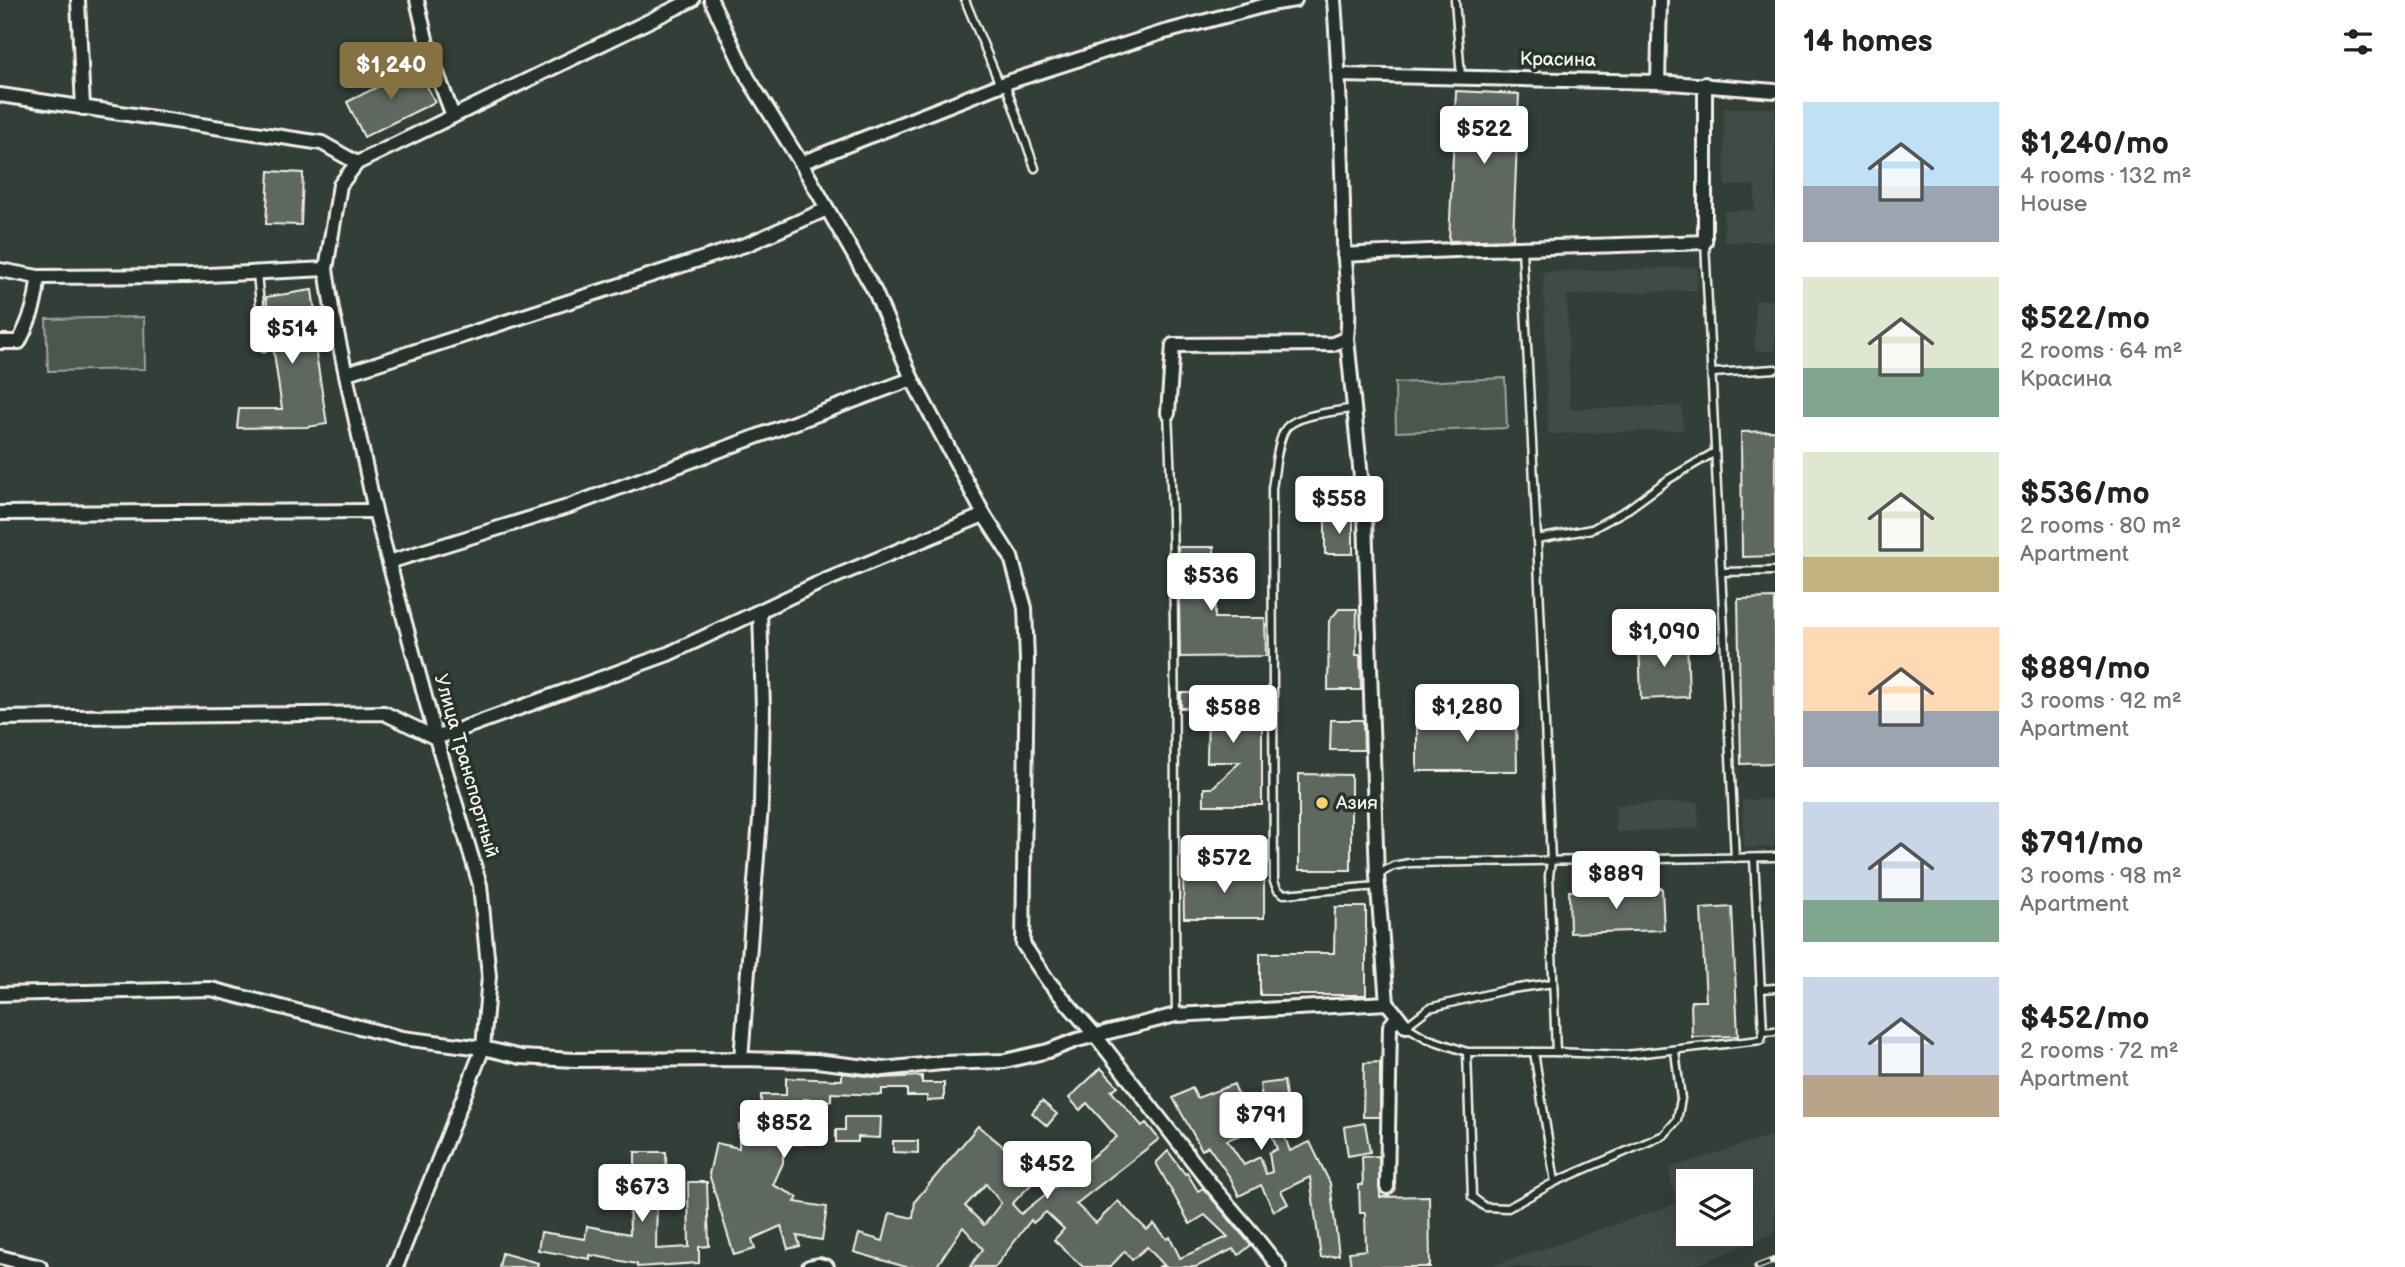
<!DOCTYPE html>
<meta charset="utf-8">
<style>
:root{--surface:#fff;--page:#f6f6f6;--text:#222;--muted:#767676;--accent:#857141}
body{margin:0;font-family:"Balsamiq Sans",sans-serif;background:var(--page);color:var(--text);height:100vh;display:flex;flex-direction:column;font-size:26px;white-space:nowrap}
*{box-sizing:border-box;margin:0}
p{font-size:23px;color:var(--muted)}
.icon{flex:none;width:38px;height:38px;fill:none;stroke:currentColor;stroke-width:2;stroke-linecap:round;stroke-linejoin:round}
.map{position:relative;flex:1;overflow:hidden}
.sheet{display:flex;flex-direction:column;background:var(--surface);width:630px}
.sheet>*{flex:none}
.tools{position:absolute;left:1676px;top:1169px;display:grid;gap:14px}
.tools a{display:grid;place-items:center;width:77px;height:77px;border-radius:0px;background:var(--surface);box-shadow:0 7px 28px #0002;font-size:35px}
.price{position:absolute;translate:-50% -60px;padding:0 16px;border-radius:7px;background:#fff;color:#222;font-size:23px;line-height:46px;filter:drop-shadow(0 2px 4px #0008)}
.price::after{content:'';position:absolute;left:50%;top:42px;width:21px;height:16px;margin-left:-10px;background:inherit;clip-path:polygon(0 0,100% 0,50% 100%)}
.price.selected{background:var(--accent);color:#fff}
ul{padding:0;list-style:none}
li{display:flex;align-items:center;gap:21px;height:175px;padding:0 28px}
li span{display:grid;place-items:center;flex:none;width:196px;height:140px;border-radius:0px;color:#555}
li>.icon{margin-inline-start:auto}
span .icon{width:84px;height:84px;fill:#fffc;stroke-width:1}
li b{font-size:30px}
h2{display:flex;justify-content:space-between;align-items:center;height:84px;padding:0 28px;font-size:30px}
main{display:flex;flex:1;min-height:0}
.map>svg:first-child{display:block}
.built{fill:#404b44;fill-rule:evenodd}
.green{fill:#4c564f;stroke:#a0a49c;stroke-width:2}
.building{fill:#5f6861;stroke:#f4f1e8;stroke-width:2;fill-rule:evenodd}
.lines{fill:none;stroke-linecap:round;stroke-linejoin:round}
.lane-casing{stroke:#f4f1e8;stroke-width:11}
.street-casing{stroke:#f4f1e8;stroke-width:18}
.lane{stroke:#26332d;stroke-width:6}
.street{stroke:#26332d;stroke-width:12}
.rail-casing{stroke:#f4f1e8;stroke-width:7}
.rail{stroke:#26332d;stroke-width:4.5;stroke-dasharray:13;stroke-linecap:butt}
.poi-dot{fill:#ffd166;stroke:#26332d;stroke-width:2.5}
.labels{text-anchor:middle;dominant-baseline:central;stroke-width:7;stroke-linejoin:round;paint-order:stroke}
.street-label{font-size:19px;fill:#f4f1e8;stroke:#26332d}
.poi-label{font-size:19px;fill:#f4f1e8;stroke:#26332d;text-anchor:start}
</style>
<main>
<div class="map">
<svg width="1775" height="1267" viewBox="0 0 1775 1267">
<rect width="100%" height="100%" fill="#323e38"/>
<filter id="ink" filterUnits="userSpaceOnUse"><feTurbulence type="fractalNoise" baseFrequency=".0143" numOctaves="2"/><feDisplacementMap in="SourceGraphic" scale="14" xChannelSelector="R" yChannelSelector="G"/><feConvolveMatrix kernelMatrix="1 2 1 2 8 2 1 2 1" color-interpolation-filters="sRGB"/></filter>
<g filter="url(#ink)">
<g class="built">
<polygon points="1724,108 1775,108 1775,241 1724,242 1724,211 1755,210 1755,185 1725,186"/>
<polygon points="1697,267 1697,290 1567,295 1570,409 1682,406 1683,430 1548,434 1543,272"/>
<rect x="1755" y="300" width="20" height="51"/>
<polygon points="1775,799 1775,847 1744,848 1742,800"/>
<polygon points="1698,802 1699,828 1616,832 1616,805"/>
<path d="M1775 1134V1233L1692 1267H1489L1676 1204 1669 1168ZM1689 1181H1741V1234H1689Z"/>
</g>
<g class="green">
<polygon points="144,317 145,369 48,371 46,319"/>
<polygon points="1505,378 1507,428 1396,432 1395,383"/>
</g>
<g class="building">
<polygon points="417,67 435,102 364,137 347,102"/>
<polygon points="1456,91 1519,94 1513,239 1449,241"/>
<polygon points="269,171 303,173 301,225 266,224"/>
<polygon points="312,290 319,340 314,341 327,424 307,427 237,428 239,409 282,409 266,297"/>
<polygon points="1775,431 1775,556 1742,557 1741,432"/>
<rect x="1325" y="517" width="28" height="37"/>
<polygon points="1178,547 1214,547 1215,618 1265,618 1266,656 1180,657"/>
<polygon points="1775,598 1775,763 1741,764 1738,599"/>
<polygon points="1339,609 1357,609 1356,655 1360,655 1361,690 1328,690 1329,621"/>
<polygon points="1687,639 1689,697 1641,699 1639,641"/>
<polygon points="1181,693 1262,693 1262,805 1204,805 1204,788 1212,788 1240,762 1207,762 1208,707 1181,708"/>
<polygon points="1417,716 1516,716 1517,771 1417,771"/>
<polygon points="1331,720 1363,720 1364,750 1330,750"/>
<polygon points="1299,774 1351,775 1351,870 1299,870"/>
<polygon points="1183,873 1264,873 1264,918 1184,918"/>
<polygon points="1662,888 1664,930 1570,933 1569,891"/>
<polygon points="1335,907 1366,907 1366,995 1260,995 1260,953 1334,953"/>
<polygon points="1732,907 1738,1036 1692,1037 1691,1001 1706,1001 1701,909"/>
<polygon points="1380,1062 1380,1117 1363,1117 1364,1063"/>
<path d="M1101 1068 1118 1086 1111 1091 1142 1126 1146 1123 1159 1139 1076 1204 1096 1223 1118 1201 1147 1230 1154 1224 1167 1239 1170 1237 1180 1258 1228 1237 1205 1215 1190 1224 1156 1163 1168 1151 1185 1174 1187 1173 1198 1191 1203 1188 1251 1245 1239 1255 1233 1249 1196 1267H1158L1164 1265 1147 1247 1132 1260 1125 1251 1110 1267H1083L1054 1240 1064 1229 1046 1212 1033 1223 1031 1220 995 1267H970L983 1249 963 1227 936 1267H906L854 1252 859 1234 883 1241 890 1213 913 1218 915 1201 978 1126 1008 1150 1011 1148 1025 1163 1047 1142 1060 1155 1012 1204 1021 1214 1117 1137 1087 1103 1080 1110 1069 1098ZM986 1184 1001 1203 984 1225 965 1206Z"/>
<polygon points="842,1073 882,1078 922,1076 922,1083 944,1083 944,1100 927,1101 927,1096 907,1096 907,1089 882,1089 882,1095 831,1093 831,1101 804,1099 804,1144 783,1144 783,1163 773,1185 798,1197 795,1202 827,1207 822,1240 797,1236 800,1246 788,1249 781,1226 752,1239 755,1249 734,1255 709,1174 716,1143 739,1148 739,1125 761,1126 761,1095 786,1095 786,1078 842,1080"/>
<polygon points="1284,1081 1288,1114 1277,1116 1290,1151 1310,1142 1330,1183 1339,1255 1321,1258 1310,1177 1281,1191 1288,1204 1274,1211 1261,1185 1239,1196 1231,1179 1208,1146 1202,1150 1173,1098 1192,1088 1197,1098 1234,1084 1251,1131 1227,1140 1244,1165 1260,1157 1266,1174 1272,1172 1269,1153 1277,1149 1268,1125 1266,1126 1260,1084"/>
<polygon points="1042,1101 1057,1114 1047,1126 1032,1113"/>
<polygon points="845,1117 881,1117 880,1138 858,1137 858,1142 836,1142 836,1130 845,1130"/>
<polygon points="1365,1123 1370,1152 1348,1156 1344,1127"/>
<polygon points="893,1141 918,1141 918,1153 893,1152"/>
<polygon points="635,1152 666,1152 667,1190 657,1190 656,1249 689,1247 688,1182 707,1182 709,1246 699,1247 699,1263 637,1267 637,1264 590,1255 590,1259 538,1250 541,1232 585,1239 587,1226 630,1234 629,1193 635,1192"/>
<polygon points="1379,1156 1380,1197 1429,1196 1430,1267 1351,1267 1349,1252 1366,1250 1365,1213 1360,1213 1359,1185 1363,1185 1362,1157"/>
<polygon points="502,1253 538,1263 537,1267 499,1267"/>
</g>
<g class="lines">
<g class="lane-casing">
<g id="lane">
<polyline points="965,0 1000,85"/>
<polyline points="1455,0 1461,77"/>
<polyline points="1005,83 1035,168"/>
<polyline points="1705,242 1735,858"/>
<polyline points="1522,249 1537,539 1551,861 1549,876 1556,1052"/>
<polyline points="257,273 264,348"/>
<polyline points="1712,373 1775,369"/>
<path d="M1354 408C1336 412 1298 414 1286 428 1277 440 1275 473 1272 488L1274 882 1278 890 1284 894 1378 886"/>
<path d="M1168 413C1178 613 1173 814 1176 1015"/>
<polyline points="1537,539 1592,529 1628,509 1669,479 1715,452"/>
<polyline points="1721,572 1775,571"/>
<polyline points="1377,875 1393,866 1409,863 1775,857"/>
<polyline points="1553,983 1505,990 1429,1008 1406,1026 1426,1038 1467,1052 1556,1052 1625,1055 1761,1040 1763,1032 1754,858"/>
<polyline points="1761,989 1775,988"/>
<polyline points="1763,1032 1775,1031"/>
<polyline points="1467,1052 1472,1197 1485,1207 1508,1208 1555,1182 1664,1135 1677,1120 1681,1099 1675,1051"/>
<polyline points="1534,1052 1555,1182"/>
</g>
</g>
<g class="street-casing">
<g id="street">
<polyline points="78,0 83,108"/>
<polyline points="417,0 429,52 453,116"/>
<polyline points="711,0 748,78 801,163 875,292 912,379 984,515 1011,557 1025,608 1027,660 1023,944 1048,981 1095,1035 1213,1187 1249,1229 1279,1267"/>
<path d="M1334 0C1340 80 1342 161 1344 242 1345 273 1351 306 1347 338L1365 517 1377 875 1387 1003 1406 1026"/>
<polyline points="1339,75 1658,82 1775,91"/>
<polyline points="1658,82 1660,0"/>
<polyline points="0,95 322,143 357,163"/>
<polyline points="801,163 1005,83 1161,33 1270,4 1295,0"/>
<path d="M1344 255C1464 248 1585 247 1705 242V84"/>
<polyline points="0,270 38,277 188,276 326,269"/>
<path d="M0 342H19C30 320 37 302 38 277"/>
<polyline points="347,373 748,244 827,209"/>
<polyline points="1168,413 1173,345 1333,344 1347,338"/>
<polyline points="0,513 375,511"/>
<polyline points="389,562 567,507 912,379"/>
<polyline points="0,718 384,713 436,738 668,654 817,584 984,515"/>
<polyline points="0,994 211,989 402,1038 483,1048 521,1057 575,1060 741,1059 816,1061 883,1069 942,1063 1005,1061 1048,1051 1077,1040 1176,1015 1387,1003"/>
<polyline points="741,1059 761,806 763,709 760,612"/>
<polyline points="1387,1187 1390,1026 1398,1016"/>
<polyline points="0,1257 40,1267"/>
<polyline points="396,1267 483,1048 489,976 480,885 436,738 375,511 332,309 326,269 340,185 357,163 692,0"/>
<polyline points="809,1267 819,1265 827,1267"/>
</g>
</g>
<use href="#lane" class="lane"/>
<use href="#street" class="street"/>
<g class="rail-casing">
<polyline id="rail" points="1757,1267 1775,1260"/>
</g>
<use href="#rail" class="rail"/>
</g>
</g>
<circle class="poi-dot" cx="1322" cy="803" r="7"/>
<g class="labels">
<g class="street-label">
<text transform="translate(1558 60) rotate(1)">Красина</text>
<text transform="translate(466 766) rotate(74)">Улица Транспортный</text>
</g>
<g class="poi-label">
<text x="1336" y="803">Азия</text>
</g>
</g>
</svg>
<div class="tools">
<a><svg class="icon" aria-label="layers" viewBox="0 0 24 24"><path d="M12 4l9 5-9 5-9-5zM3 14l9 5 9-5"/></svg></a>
</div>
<b class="price selected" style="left:391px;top:102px">$1,240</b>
<b class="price" style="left:1484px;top:166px">$522</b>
<b class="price" style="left:292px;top:366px">$514</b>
<b class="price" style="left:1339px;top:536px">$558</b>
<b class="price" style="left:1211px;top:613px">$536</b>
<b class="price" style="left:1664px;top:669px">$1,090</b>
<b class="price" style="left:1467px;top:744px">$1,280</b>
<b class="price" style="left:1233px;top:745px">$588</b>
<b class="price" style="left:1224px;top:895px">$572</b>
<b class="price" style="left:1616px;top:911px">$889</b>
<b class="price" style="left:1261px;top:1152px">$791</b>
<b class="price" style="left:784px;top:1160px">$852</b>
<b class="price" style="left:1047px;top:1201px">$452</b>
<b class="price" style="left:642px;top:1224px">$673</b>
</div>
<section class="sheet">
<h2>14 homes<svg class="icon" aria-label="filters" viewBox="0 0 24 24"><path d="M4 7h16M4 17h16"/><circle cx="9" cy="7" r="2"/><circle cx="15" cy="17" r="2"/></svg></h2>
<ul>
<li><span style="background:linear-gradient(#bfe0f5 60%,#9aa5b1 0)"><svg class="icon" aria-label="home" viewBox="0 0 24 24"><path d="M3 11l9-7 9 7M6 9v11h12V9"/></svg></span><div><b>$1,240/mo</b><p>4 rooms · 132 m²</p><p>House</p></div></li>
<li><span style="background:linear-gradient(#dfe7d0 65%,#7fa58c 0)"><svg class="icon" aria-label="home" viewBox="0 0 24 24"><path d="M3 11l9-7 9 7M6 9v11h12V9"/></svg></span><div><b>$522/mo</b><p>2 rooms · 64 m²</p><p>Красина</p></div></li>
<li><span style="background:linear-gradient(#dfe7d0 75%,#c2b280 0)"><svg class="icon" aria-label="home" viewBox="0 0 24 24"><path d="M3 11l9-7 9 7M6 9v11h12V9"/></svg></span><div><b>$536/mo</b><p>2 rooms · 80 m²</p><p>Apartment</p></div></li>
<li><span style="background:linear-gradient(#ffd9b3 60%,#9aa5b1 0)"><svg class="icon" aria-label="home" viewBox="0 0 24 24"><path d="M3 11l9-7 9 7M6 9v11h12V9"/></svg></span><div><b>$889/mo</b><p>3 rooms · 92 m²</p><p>Apartment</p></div></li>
<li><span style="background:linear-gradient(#c9d6e8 70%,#7fa58c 0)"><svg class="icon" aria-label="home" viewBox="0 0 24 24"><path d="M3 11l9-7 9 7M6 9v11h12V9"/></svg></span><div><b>$791/mo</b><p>3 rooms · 98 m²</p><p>Apartment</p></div></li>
<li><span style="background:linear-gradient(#c9d6e8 70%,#b9a48a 0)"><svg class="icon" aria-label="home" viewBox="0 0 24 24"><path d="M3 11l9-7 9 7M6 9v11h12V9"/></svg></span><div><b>$452/mo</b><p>2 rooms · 72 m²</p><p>Apartment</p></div></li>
</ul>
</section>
</main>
